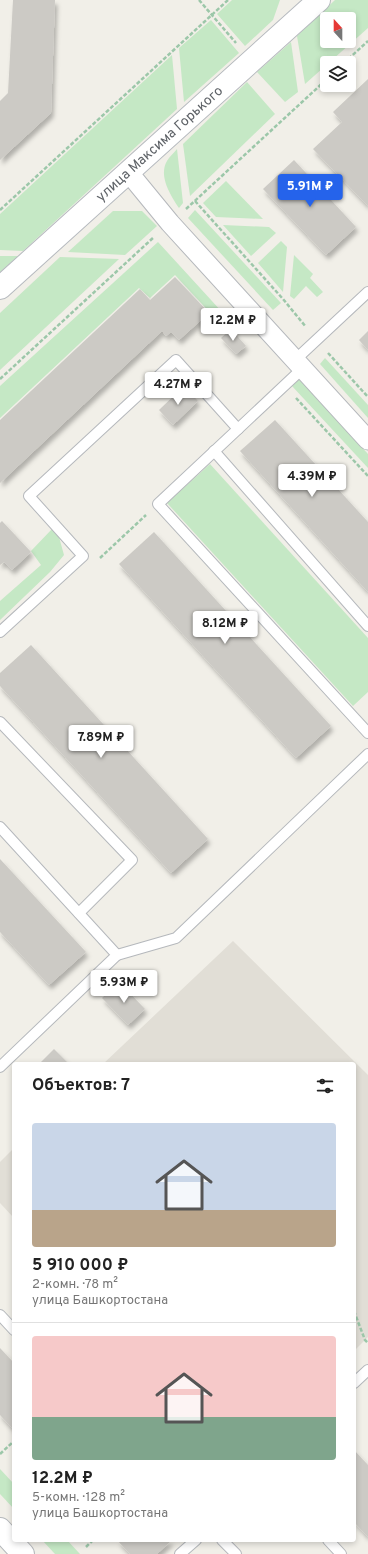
<!DOCTYPE html>
<html lang="ru">
<meta charset="utf-8">
<style>
:root{--surface:#fff;--page:#f6f6f6;--text:#222;--muted:#767676;--line:#e0e0e0;--accent:#2563eb}
body{margin:0;font-family:Overpass,sans-serif;background:var(--page);color:var(--text);height:100vh;display:flex;flex-direction:column;font-size:15px;white-space:nowrap}
*{box-sizing:border-box;margin:0}
p{font-size:13px;color:var(--muted)}
.icon{flex:none;width:22px;height:22px;fill:none;stroke:currentColor;stroke-width:2;stroke-linecap:round;stroke-linejoin:round}
.map{position:relative;flex:1;overflow:hidden}
.sheet{position:absolute;left:12px;top:1062px;width:344px;height:480px;display:flex;flex-direction:column;background:var(--surface);border-radius:4px;box-shadow:0 2px 6px #0003}
.sheet>*{flex:none}
.needle{width:26px;rotate:339deg}
.buttons{position:absolute;left:320px;top:12px;display:grid;gap:8px}
.buttons a{display:grid;place-items:center;width:36px;height:36px;border-radius:4px;background:var(--surface);box-shadow:0 2px 6px #0003;font-size:20px}
.price{position:absolute;translate:-50% -34px;padding:0 9px;border-radius:4px;background:#fff;color:#222;font-size:13px;line-height:26px;filter:drop-shadow(0 1px 2px #0008)}
.price::after{content:'';position:absolute;left:50%;top:24px;width:12px;height:9px;margin-left:-6px;background:inherit;clip-path:polygon(0 0,100% 0,50% 100%)}
.price.on{background:var(--accent);color:#fff}
ul{padding:0;list-style:none}
li{display:grid;align-content:center;gap:8px;height:212px;padding:0 20px}
li+li{border-top:1px solid var(--line)}
li span{display:grid;place-items:center;height:124px;border-radius:4px;color:#555}
li>.icon{margin-inline-start:auto}
span .icon{width:72px;height:72px;fill:#fffc;stroke-width:1}
li b{font-size:17px}
h2{display:flex;justify-content:space-between;align-items:center;height:48px;padding:0 20px;font-size:17px}
.map>svg:first-child{display:block}
.education{fill:#e1ded6}
.green{fill:#c5e8c5;fill-rule:evenodd}
.building{fill:#cccac5;filter:url(#shadow)}
.lines{fill:none;stroke-linecap:round;stroke-linejoin:round}
.service-casing{stroke:#b5b8bc;stroke-width:12}
.minor-casing{stroke:#b5b8bc;stroke-width:21}
.tertiary-casing{stroke:#b5b8bc;stroke-width:24}
.secondary-casing{stroke:#b6babf;stroke-width:24}
.path{stroke:#9cc7a9;stroke-width:2.5;stroke-dasharray:4 2;stroke-linecap:butt}
.service{stroke:#fff;stroke-width:10}
.minor{stroke:#fff;stroke-width:19}
.tertiary{stroke:#fff;stroke-width:22}
.secondary{stroke:#fff;stroke-width:22}
.labels{text-anchor:middle;dominant-baseline:central;stroke-width:3.5;stroke-linejoin:round;paint-order:stroke}
.street-label{font-size:14px;fill:#5f6368;stroke:#fff}
</style>
<div class="map">
<svg width="368" height="1554" viewBox="0 0 368 1554">
<defs>
<filter id="shadow"><feDropShadow dx="2.5" dy="4.5" stdDeviation="2" flood-color="#0004"/></filter>
</defs>
<rect width="100%" height="100%" fill="#f1efe8"/>
<g class="education">
<polygon points="233,941 368,1075 368,1337 354,1351 354,1064 103,1064"/>
<polygon points="14,1148 14,1218 0,1203 0,1162"/>
</g>
<g class="green">
<polygon points="232,0 280,0 273,20 245,46 217,14"/>
<path d="M335 0H368V28L305 84 297 36ZM327 19H349V41H327Z"/>
<polygon points="211,20 239,53 184,102 179,48"/>
<polygon points="291,42 298,92 285,102 257,72"/>
<polygon points="172,55 177,109 23,251 0,250 0,214"/>
<polygon points="247,82 275,114 190,196 183,144"/>
<path d="M177 149 183 203 179 208C171 196 158 176 167 161 169 157 174 153 177 149Z"/>
<polygon points="226,181 263,219 216,217 203,203"/>
<polygon points="195,210 281,303 273,310 188,218"/>
<polygon points="113,211 142,211 157,226 125,255 68,252"/>
<polygon points="223,225 269,227 276,233 251,256"/>
<polygon points="281,241 287,247 283,292 258,263"/>
<polygon points="158,242 222,312 215,318 175,275 150,298 139,288 0,418 0,386"/>
<polygon points="294,255 313,274 310,278 323,292 317,297 306,286 294,299 290,296"/>
<polygon points="0,256 18,256 0,272"/>
<polygon points="60,257 119,259 0,370 0,313"/>
<polygon points="325,358 368,405 368,418 320,364"/>
<polygon points="299,379 368,454 368,468 292,386"/>
<polygon points="210,464 368,638 368,692 353,706 167,503"/>
<polygon points="52,529 59,537 64,555 50,572 0,620 0,601 41,565 31,551"/>
<polygon points="0,1469 14,1484 14,1509 0,1494"/>
<polygon points="42,1540 67,1540 80,1554 55,1554"/>
</g>
<g class="building">
<polygon points="13,0 55,0 51,113 0,160 0,101 8,93"/>
<polygon points="368,79 368,206 313,149 342,122 333,112"/>
<polygon points="294,160 356,227 326,255 263,189"/>
<polygon points="175,277 209,313 179,340 171,332 166,336 162,331 0,483 0,420 140,289 150,300"/>
<polygon points="231,329 246,346 236,354 221,338"/>
<polygon points="368,331 368,350 359,340"/>
<polygon points="184,386 198,401 173,425 159,410"/>
<polygon points="275,420 368,522 368,592 240,451"/>
<polygon points="2,521 31,552 12,570 4,562 0,565 0,523"/>
<polygon points="154,532 331,726 296,758 119,564"/>
<polygon points="31,645 208,839 171,873 0,686 0,673"/>
<polygon points="0,859 86,952 49,985 0,932"/>
<polygon points="119,982 145,1009 128,1025 102,998"/>
<polygon points="54,1049 69,1064 39,1064"/>
<polygon points="0,1348 14,1363 14,1430 0,1415"/>
<polygon points="354,1450 368,1465 368,1537 354,1522"/>
<polygon points="117,1540 172,1540 157,1554 130,1554"/>
</g>
<g class="lines">
<g class="service-casing">
<g id="service">
<polyline points="294,361 368,292"/>
<polyline points="302,369 158,504 368,733"/>
<polyline points="214,451 368,626"/>
<polyline points="0,632 83,556 29,496 176,360 238,429"/>
<polyline points="0,722 132,860 79,913"/>
<polyline points="0,827 117,955 0,1067"/>
<polyline points="117,955 176,938 368,754"/>
<polyline points="0,1315 14,1330"/>
<polyline points="354,1383 368,1370"/>
<polyline points="222,1540 236,1554"/>
<polyline points="328,1540 341,1554"/>
<polyline points="180,1554 196,1540"/>
</g>
</g>
<g class="minor-casing">
<polyline id="minor" points="129,173 170,223 368,440"/>
</g>
<g class="tertiary-casing">
<polyline id="tertiary" points="0,1529 23,1554"/>
</g>
<g class="secondary-casing">
<g id="secondary">
<path id="s1" d="M0 288 319 0"/>
</g>
</g>
<g class="path">
<polyline points="199,0 236,43"/>
<polyline points="344,63 368,41"/>
<polyline points="195,201 283,299 306,327"/>
<polyline points="186,209 327,79"/>
<polyline points="0,210 228,0"/>
<polyline points="328,353 368,397"/>
<polyline points="0,379 154,237"/>
<polyline points="296,398 368,476"/>
<polyline points="100,558 146,515"/>
<polyline points="354,1311 365,1340 368,1343"/>
<polyline points="0,1454 14,1441"/>
<polyline points="86,1547 93,1540"/>
</g>
<use href="#service" class="service"/>
<use href="#minor" class="minor"/>
<use href="#tertiary" class="tertiary"/>
<use href="#secondary" class="secondary"/>
</g>
<g class="labels">
<g class="street-label">
<text stroke="none"><textPath href="#s1" startOffset="215">улица Максима Горького</textPath></text>
</g>
</g>
</svg>
<div class="buttons">
<a><svg class="needle" viewBox="-14 -14 28 28"><path d="M0-13l5 13h-10z" fill="#e53935"/><path d="M0 13l5-13h-10z" fill="#767676"/></svg></a>
<a><svg class="icon" aria-label="layers" viewBox="0 0 24 24"><path d="M12 4l9 5-9 5-9-5zM3 14l9 5 9-5"/></svg></a>
</div>
<b class="price on" style="left:310px;top:208px">5.91M ₽</b>
<b class="price" style="left:233px;top:342px">12.2M ₽</b>
<b class="price" style="left:178px;top:406px">4.27M ₽</b>
<b class="price" style="left:312px;top:498px">4.39M ₽</b>
<b class="price" style="left:225px;top:645px">8.12M ₽</b>
<b class="price" style="left:101px;top:759px">7.89M ₽</b>
<b class="price" style="left:124px;top:1004px">5.93M ₽</b>
<section class="sheet">
<h2>Объектов: 7<svg class="icon" aria-label="filters" viewBox="0 0 24 24"><path d="M4 7h16M4 17h16"/><circle cx="9" cy="7" r="2"/><circle cx="15" cy="17" r="2"/></svg></h2>
<ul>
<li><span style="background:linear-gradient(#c9d6e8 70%,#b9a48a 0)"><svg class="icon" aria-label="home" viewBox="0 0 24 24"><path d="M3 11l9-7 9 7M6 9v11h12V9"/></svg></span><div><b>5 910 000 ₽</b><p>2-комн. · 78 m²</p><p>улица Башкортостана</p></div></li>
<li><span style="background:linear-gradient(#f6c9c9 65%,#7fa58c 0)"><svg class="icon" aria-label="home" viewBox="0 0 24 24"><path d="M3 11l9-7 9 7M6 9v11h12V9"/></svg></span><div><b>12.2M ₽</b><p>5-комн. · 128 m²</p><p>улица Башкортостана</p></div></li>
</ul>
</section>
</div>
